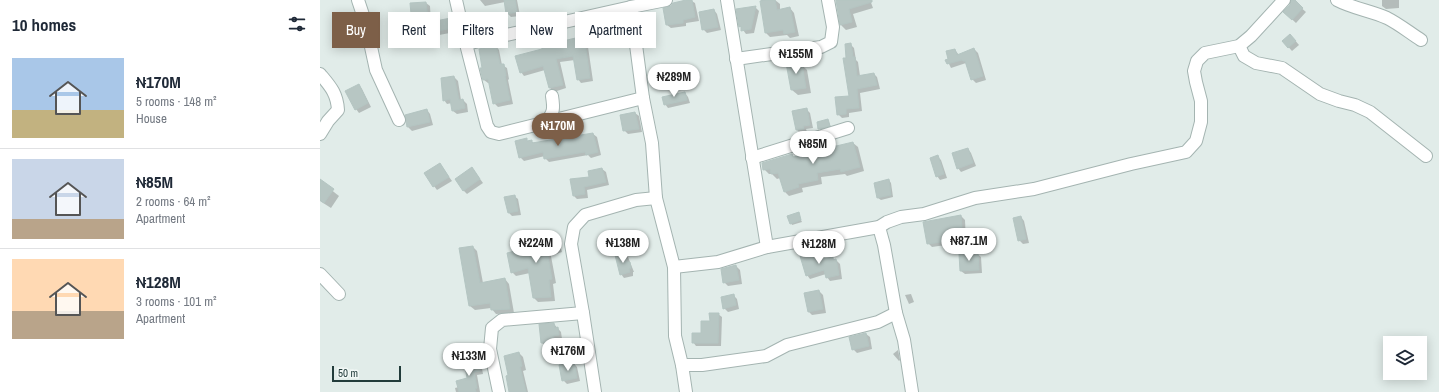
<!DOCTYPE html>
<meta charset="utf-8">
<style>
:root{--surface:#fff;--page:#f2f2f3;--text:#1f2937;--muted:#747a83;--line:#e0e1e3;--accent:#7d5f48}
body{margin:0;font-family:"Archivo Narrow",sans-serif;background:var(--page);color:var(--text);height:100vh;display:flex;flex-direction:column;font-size:15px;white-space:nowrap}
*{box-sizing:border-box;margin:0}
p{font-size:13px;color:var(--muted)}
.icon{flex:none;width:22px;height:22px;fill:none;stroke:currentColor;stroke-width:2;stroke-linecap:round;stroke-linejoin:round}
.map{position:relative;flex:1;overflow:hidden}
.drawer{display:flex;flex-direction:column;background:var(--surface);width:320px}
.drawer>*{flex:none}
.hud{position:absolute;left:12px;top:12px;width:380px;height:36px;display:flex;gap:8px}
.tools{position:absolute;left:1063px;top:336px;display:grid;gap:8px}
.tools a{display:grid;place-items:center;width:44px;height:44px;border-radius:0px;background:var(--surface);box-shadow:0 2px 10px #0003;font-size:20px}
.scale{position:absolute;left:12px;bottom:10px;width:69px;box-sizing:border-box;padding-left:4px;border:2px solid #223c3b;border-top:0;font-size:11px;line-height:14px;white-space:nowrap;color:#223c3b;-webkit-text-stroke:3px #f2f8f6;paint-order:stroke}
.price{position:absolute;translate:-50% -34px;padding:0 9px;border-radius:14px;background:#fff;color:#222;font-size:13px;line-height:26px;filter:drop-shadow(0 1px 2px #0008)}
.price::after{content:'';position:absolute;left:50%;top:24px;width:12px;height:9px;margin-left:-6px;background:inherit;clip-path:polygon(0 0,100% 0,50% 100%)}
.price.current{background:var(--accent);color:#fff}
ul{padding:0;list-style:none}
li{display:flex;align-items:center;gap:12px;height:100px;padding:0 12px}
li+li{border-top:1px solid var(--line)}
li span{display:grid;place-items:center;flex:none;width:112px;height:80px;border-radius:0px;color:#555}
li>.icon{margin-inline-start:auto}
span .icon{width:48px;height:48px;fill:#fffc;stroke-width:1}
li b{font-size:17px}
h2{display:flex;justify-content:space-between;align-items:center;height:48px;padding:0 12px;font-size:17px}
.tag{padding:0 14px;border-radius:0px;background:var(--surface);box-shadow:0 2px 10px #0003;font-size:14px;line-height:36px}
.tag.current{background:var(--accent);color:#fff}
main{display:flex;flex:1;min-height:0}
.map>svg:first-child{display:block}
.shadow{fill:#0003}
.building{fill:#b7c6c3;stroke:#b4c5c2}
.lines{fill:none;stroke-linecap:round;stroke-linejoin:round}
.minor-casing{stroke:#a4b4b1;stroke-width:14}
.minor{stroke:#fff;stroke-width:12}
</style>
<main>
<section class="drawer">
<h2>10 homes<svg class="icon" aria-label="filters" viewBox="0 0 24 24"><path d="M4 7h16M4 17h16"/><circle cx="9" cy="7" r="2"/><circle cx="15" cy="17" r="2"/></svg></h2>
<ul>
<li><span style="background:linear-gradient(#a9c7e8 65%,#c2b280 0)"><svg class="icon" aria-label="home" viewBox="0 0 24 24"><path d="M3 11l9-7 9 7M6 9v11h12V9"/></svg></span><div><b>₦170M</b><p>5 rooms · 148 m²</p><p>House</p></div></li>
<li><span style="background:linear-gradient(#c9d6e8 75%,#b9a48a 0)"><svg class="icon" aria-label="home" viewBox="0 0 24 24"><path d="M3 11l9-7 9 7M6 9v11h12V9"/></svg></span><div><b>₦85M</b><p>2 rooms · 64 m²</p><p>Apartment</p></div></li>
<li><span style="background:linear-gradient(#ffd9b3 65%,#b9a48a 0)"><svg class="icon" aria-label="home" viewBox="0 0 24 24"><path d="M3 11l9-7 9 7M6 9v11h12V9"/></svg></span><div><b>₦128M</b><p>3 rooms · 101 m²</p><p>Apartment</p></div></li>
</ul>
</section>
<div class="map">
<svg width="1119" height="392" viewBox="0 0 1119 392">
<rect width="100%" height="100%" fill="#e1ece9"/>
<g class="shadow">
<polygon points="160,0 197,0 200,16 191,17 187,13 185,2 165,6"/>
<polygon points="370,0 375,3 379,21 366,23 366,26 351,28 347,25"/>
<polygon points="441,0 455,0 460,4 460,10 470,8 474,13 479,36 470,38 467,35 450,37 446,33"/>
<polygon points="517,0 550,0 553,8 533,14 537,27 526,30 521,25"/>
<polygon points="972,0 986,12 976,23 964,12 972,2"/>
<polygon points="1062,0 1079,0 1079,8 1066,9 1062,6"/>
<polygon points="106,3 110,6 111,23 130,19 134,23 135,32 98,39 94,36 91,4"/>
<polygon points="435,7 439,11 434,33 426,34 420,26"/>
<polygon points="394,10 397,14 401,30 387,33 383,29"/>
<polygon points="286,25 289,29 291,37 273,40 270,36"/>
<polygon points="264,37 267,40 273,81 261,83 258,79 255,60 240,62 246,88 234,92 230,88 225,70 204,76 201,72"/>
<polygon points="974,39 979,45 972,51 963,41"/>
<polygon points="530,44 534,48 536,60 538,62 540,76 554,74 557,77 560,89 540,93 542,111 529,113 529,117 522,118 518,114 530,96 527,59"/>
<polygon points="176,46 179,50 182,65 187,68 189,79 188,80 193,104 178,107 174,103 170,83 168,83 164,80 163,68"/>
<polygon points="654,49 658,53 666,80 656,83 652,79 646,63 631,68 627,60 629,59 635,50 639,55"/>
<polygon points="475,59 487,70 491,93 478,95 472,90"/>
<polygon points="134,77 138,81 141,100 143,100 147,104 148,112 137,114 133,111 132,103 127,104 124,100"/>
<polygon points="39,85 42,89 51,107 39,113 36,109"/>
<polygon points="365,93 368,97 370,103 348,108 345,104"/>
<polygon points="486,109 490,113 493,128 486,129 487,132 481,134 477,130 474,112"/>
<polygon points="107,110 110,114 113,125 92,131 88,127 86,115"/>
<polygon points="315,113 319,116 322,132 308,134 304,130"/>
<polygon points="508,120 511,127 501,130 498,123"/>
<polygon points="273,134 277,137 281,155 271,158 268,155 229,162 225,158 225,156 204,161 200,157 206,140 208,142 211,141 214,143"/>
<polygon points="533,143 538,147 544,171 527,176 525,174 501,177 502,184 482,188 483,192 469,196 465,192 460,178 457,179 452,174 449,174 444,169 472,155 475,158 501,152 512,147 513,148"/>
<polygon points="648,149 651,153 656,166 641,172 638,168"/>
<polygon points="617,156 621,160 627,178 620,180 617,176"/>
<polygon points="120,164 132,181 117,190 114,186"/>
<polygon points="152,168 163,183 147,194 143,190"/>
<polygon points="282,169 286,172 289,185 267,190 268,198 257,199 254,196 270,177"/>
<polygon points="569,180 571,183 573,197 561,200 558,198 555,184"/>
<polygon points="0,181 19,196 11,208 0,201"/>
<polygon points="194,196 198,199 201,215 192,216 189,213"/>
<polygon points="478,214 482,222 472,225 471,223"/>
<polygon points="641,216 645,220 646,242 612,247 608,243"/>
<polygon points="701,217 704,221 709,243 703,244 699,240"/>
<polygon points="234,234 238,238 242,252 231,256 236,283 233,284 235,301 218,302 214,298 210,273 196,276 192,272 209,249"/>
<polygon points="153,247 157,251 163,283 185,279 189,284 194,313 176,314 171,308 155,310 150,306 140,249"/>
<polygon points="305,253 308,257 314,272 313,272 313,276 304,278 301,274"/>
<polygon points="494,253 498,257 499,261 512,258 516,260 520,264 522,279 510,281 507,277 506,274 490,279 487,275"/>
<polygon points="657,254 661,257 662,273 645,274 641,271"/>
<polygon points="416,266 420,270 422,284 408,286 404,282"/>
<polygon points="499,291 503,295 506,313 492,315 489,312"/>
<polygon points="591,294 594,302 589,304 585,295"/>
<polygon points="413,295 417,299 419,309 408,312 404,308"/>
<polygon points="398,314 402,317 401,346 376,346 373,342 382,334"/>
<polygon points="234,324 241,332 242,339 236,340 237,345 226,346 222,343"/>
<polygon points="546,334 550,337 552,349 537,353 533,349"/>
<polygon points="578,350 580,360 579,361 573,354"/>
<polygon points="199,353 203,357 206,370 203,371 208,392 190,392"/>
<polygon points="158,359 161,363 163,374 157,375 160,392 136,392 135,388 139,387 148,379"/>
<polygon points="253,363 257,367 260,381 247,384 243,380"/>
</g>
<g class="building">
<polygon points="184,0 195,0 197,12 186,14"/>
<polygon points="366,0 372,0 375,17 363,20 363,23 346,25 343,8 351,6 353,3"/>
<polygon points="446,0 455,0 457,10 470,7 475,32 464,34 463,30 445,33 440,1"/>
<polygon points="516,0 552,0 552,2 529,9 532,22 520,25"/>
<polygon points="971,0 975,0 983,8 972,20 963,12 970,5"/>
<polygon points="106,2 108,19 109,19 110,22 131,18 132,28 93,36 90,3"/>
<polygon points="436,6 431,29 421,31 421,26 419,27 416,9"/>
<polygon points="394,9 398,27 382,30 379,12"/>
<polygon points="286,24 287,34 269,37 267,27"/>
<polygon points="970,34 976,41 968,48 962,41"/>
<polygon points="264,36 270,78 257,80 253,56 236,59 243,85 229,88 223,66 200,73 195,56 222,49 222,46"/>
<polygon points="531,43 533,57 535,57 537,76 554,73 557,85 537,89 539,108 526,109 526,114 517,115 515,97 529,96 523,58 526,58 525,44"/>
<polygon points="176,45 180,64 184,64 186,76 185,76 190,100 173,104 168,79 163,80 160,68 162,68 159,49"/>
<polygon points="654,48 663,76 651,80 645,61 643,61 642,60 627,64 625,60 628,59 626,51 635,49 637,55"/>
<polygon points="476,58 477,64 482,64 486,88 471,90 466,63 468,63 468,59"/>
<polygon points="134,76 139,100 143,99 145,108 132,111 130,99 123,101 121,78"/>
<polygon points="39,84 48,103 35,110 25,91"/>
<polygon points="365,92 367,100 344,105 342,97"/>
<polygon points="487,108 490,125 483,126 484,129 476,130 472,111"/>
<polygon points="107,109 110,122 87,127 85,115"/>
<polygon points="315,112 319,129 303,131 300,115"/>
<polygon points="508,119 510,126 498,129 497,122"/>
<polygon points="273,133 278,152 266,155 265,152 224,159 223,152 199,158 195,141 207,138 207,141 212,140 212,143"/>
<polygon points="533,142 540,167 521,172 520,169 497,173 498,180 478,184 479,187 464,192 458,173 451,174 450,169 443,170 442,163 472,154 473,157 500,152 499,148 512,146 512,147"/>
<polygon points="648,148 653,163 637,169 632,153"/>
<polygon points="618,155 624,174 616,177 610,158"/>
<polygon points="120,163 129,177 113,187 104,173"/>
<polygon points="152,167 160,179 143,191 135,179"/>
<polygon points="282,168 286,182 264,187 265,194 253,196 250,179 269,177 268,171"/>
<polygon points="0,179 14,189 4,203 0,200"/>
<polygon points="569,179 571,195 557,198 554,183"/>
<polygon points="195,195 198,211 188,213 184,197"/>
<polygon points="479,212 481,220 470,224 467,216"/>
<polygon points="641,215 643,239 607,244 603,222"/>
<polygon points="701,216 706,239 698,241 693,218"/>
<polygon points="234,233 239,248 227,251 232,279 229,280 231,297 213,298 208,268 191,273 187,253 207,248 205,242"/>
<polygon points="153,246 160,283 185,278 190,309 171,310 170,303 149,306 139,248"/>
<polygon points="305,252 307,262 310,262 311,268 309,269 310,272 300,275 295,255"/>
<polygon points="494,252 497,260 513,257 513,260 516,259 519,275 506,278 504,270 486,276 480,256"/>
<polygon points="658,253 659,270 640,271 639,254"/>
<polygon points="416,265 419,280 403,283 401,269"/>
<polygon points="499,290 503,309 488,312 484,293"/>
<polygon points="414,294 416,305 403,309 401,297"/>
<polygon points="389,313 399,313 398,343 372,343 372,333 381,333 381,321 390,321"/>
<polygon points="234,323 235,328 238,327 239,335 233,336 234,342 221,343 219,324"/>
<polygon points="546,333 549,346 532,350 529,337"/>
<polygon points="199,352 202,366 200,367 206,392 189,392 186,376 188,375 184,356"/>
<polygon points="158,358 160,371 154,372 157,388 155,389 156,392 139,392 136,381 147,378 144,361"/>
<polygon points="254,362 257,378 242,381 239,365"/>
</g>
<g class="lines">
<g class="minor-casing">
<g id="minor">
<polyline points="38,0 46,24 56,70 79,120"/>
<polyline points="136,0 146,44 167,126 171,132 179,134 323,98"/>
<polyline points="407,0 447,247"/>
<path d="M1017 0C1032 8 1051 11 1067 18 1079 24 1090 33 1101 40"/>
<polyline points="311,7 323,98 332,143 336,198 354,267 355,336 362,365 366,392"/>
<polyline points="146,44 311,7 346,0"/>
<polyline points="919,46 924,56 936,63 962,68 1000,94 1019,101 1035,105 1050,112 1106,156"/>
<polyline points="416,59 501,47 511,42 513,27 508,0"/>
<path d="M0 74C10 86 17 93 18 110L8 121 0 134"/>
<path d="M226 122C234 112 234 109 232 96"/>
<polyline points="432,158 528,128"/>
<polyline points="559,227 564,245 576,313 584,340 592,392"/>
<polyline points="354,267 398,262 447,247 559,227 567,222 581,217 604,214 655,198 714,189 811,164 866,152 876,141 881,122 881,101 876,82 874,71 877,61 885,53 919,46 931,36 964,0"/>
<polyline points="0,274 19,294"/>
<polyline points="362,365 382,365 446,356 467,345 558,322 576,313"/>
<polyline points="179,392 170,349 172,328 182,320 263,313"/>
<polyline points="275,392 263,313 251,244 254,227 265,215 316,200 336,198"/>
</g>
</g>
<use href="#minor" class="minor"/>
</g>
</svg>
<div class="tools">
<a><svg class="icon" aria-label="layers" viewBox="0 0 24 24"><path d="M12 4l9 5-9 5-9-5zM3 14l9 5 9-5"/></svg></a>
</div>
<div class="scale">50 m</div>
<b class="price" style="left:476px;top:75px">₦155M</b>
<b class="price" style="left:354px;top:98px">₦289M</b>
<b class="price current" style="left:238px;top:147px">₦170M</b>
<b class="price" style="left:493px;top:165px">₦85M</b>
<b class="price" style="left:649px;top:262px">₦87.1M</b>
<b class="price" style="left:216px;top:264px">₦224M</b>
<b class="price" style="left:303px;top:264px">₦138M</b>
<b class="price" style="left:499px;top:265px">₦128M</b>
<b class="price" style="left:248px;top:372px">₦176M</b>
<b class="price" style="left:149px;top:377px">₦133M</b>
<div class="hud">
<a class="tag current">Buy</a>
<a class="tag">Rent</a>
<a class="tag">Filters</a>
<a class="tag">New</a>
<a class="tag">Apartment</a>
</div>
</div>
</main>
